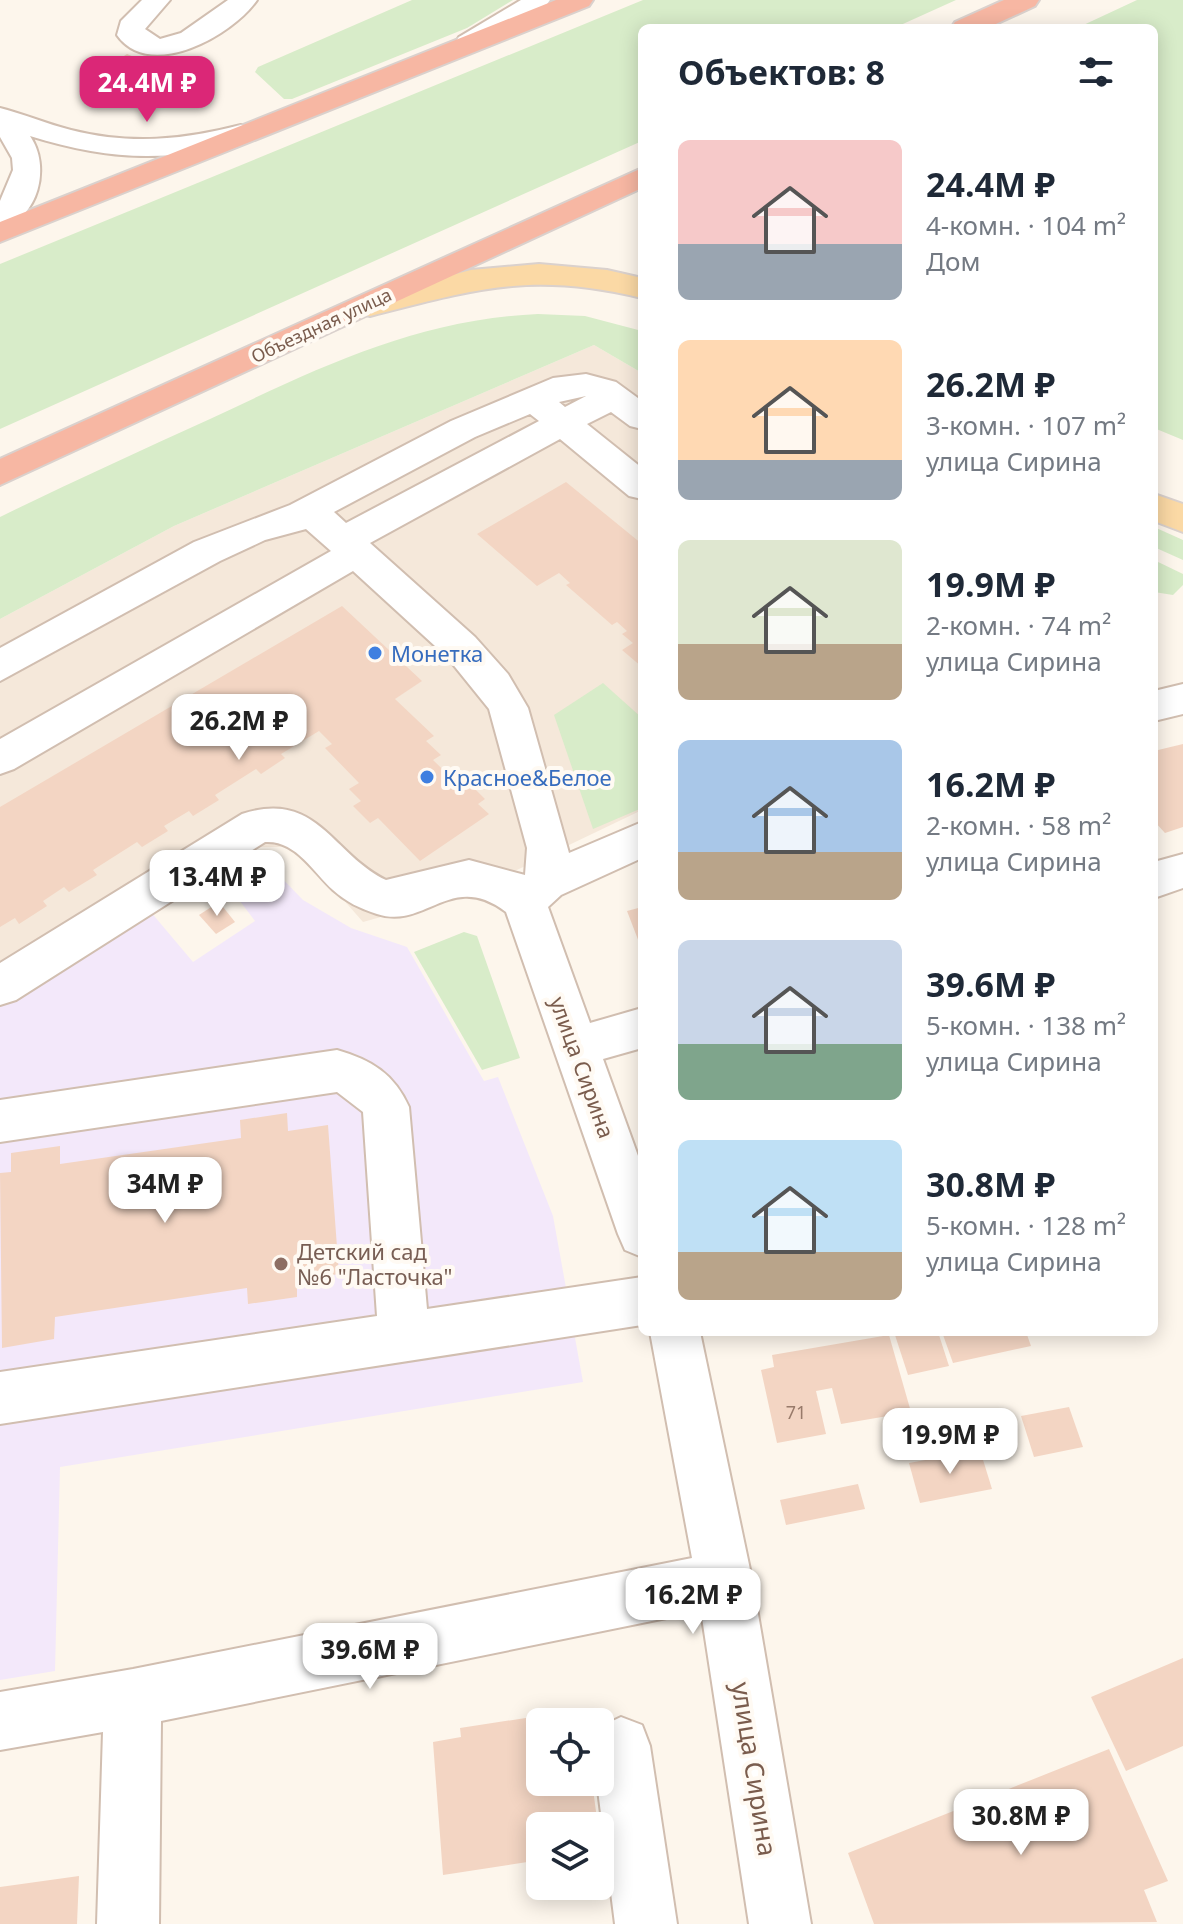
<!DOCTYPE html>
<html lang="ru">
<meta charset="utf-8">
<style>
:root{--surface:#fff;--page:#f2f2f3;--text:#1f2937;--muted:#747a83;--accent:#db2777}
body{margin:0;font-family:"Noto Sans",sans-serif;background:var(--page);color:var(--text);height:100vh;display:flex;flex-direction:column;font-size:30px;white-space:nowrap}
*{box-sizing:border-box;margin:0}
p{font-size:26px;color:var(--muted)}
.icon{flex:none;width:44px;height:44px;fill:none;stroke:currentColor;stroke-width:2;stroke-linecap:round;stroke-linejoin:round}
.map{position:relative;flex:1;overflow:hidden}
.details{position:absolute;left:638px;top:24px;width:520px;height:1312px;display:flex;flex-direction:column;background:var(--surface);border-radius:12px;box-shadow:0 4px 20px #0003}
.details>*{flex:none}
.tools{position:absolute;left:526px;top:1708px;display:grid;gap:16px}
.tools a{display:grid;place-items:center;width:88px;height:88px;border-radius:12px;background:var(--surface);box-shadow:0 4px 20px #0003;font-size:40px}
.price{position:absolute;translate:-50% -68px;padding:0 18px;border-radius:16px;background:#fff;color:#222;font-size:26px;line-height:52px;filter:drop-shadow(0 2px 4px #0008)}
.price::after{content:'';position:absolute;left:50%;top:48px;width:24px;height:18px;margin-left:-12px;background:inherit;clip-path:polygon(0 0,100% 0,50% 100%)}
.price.active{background:var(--accent);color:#fff}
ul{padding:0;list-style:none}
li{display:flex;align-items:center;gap:24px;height:200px;padding:0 40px}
li span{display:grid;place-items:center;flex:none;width:224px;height:160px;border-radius:12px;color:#555}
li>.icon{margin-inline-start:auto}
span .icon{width:96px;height:96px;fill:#fffc;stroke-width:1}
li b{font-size:34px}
h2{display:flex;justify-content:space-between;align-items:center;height:96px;padding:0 40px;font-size:34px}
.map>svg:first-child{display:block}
.residential{fill:#f5e8da}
.education{fill:#f3e8fa}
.green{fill:#d8ecc9}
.building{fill:#f3d5c3}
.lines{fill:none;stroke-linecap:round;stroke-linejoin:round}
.minor-casing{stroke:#d1beb0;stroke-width:4}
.major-casing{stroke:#dad1cd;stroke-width:4}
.highway-casing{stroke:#dad1cd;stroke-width:4}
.minor{fill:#fff;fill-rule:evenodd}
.major{fill:#fbd9a5;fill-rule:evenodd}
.highway{fill:#f7b7a3;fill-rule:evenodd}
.shop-dot{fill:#3f7fe0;stroke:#fffaf3;stroke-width:3}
.education-dot{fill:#8d6e63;stroke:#fffaf3;stroke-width:3}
.labels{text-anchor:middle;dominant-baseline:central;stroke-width:8;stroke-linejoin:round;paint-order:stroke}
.far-street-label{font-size:18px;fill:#7a5c4d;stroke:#fffaf3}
.number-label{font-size:18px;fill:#987a6a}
.shop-label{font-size:22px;fill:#366cbe;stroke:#fffaf3;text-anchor:start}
.street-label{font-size:22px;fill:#7a5c4d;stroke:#fffaf3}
.education-label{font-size:22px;fill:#785e54;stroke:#fffaf3;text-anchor:start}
.near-street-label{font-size:26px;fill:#7a5c4d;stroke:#fffaf3}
</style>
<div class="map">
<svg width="1183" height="1924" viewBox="0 0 1183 1924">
<rect width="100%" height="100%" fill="#fdf6ec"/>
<polygon class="residential" points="594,345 642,373 642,810 471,892 363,922 297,847 251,847 0,1003 0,619 174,526"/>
<polygon class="education" points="272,868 303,900 351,928 407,947 484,1081 498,1077 553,1216 583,1382 60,1467 55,1671 0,1680 0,1006 150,911 193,962 255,921 233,892"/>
<g class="green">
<polygon points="412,0 513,0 467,28 292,99 284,99 255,72 258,67"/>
<polygon points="643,0 956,0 894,28 642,28 642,141 0,429 0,264"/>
<polygon points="1137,0 1183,0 1183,440 1154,428 1154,28 1077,28"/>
<path d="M538 314 585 316 642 331V373L594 345 174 526 0 619V517C69 483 140 451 210 419 319 368 414 320 538 314Z"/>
<polygon points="1154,527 1183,540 1183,560 1154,547"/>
<polygon points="1154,560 1183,574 1183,585 1173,595 1154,592"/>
<polygon points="603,683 642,718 642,808 593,829 554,715"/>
<polygon points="464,932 477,936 520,1058 482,1070 414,952"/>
</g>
<g class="building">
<polygon points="127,54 141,60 124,71 110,65"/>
<polygon points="566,482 642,544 642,667 622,650 633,643 622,634 627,631 617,622 612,625 566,585 570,583 559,573 537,586 477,534"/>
<polygon points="342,606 422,681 395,699 434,736 426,741 441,755 433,760 464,790 471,785 485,799 478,804 489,814 420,861 378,818 370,823 353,806 361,801 349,789 359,783 325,748 332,744 319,731 281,754 285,758 261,774 256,769 215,795 219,800 193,816 189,811 164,826 168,831 142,847 137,842 93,870 97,875 69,892 64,887 43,901 47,906 19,924 15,918 0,927 0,807"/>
<polygon points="1183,744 1183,827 1165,833 1154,821 1154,751"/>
<polygon points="219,902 235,922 216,934 199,915"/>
<polygon points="642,907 642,950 627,911"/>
<polygon points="287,1113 288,1131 328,1125 339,1274 297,1281 297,1297 248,1304 247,1288 55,1317 54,1339 2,1348 0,1173 11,1172 11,1153 60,1146 60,1164 241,1138 240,1120"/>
<polygon points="894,1332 938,1332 949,1366 908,1375"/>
<polygon points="942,1332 1026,1332 1031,1346 953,1363"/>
<polygon points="889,1335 911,1412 841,1424 832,1388 816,1391 826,1434 777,1443 761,1370 774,1367 772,1355"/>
<polygon points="1069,1407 1083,1447 1034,1457 1021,1416"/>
<polygon points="980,1450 992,1489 920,1503 909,1463"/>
<polygon points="858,1484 865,1509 786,1525 780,1500"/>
<polygon points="1183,1658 1183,1746 1126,1771 1091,1697"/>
<polygon points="558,1713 560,1722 540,1722 540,1782 592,1782 598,1826 540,1826 540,1860 443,1875 433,1742 461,1737 460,1728"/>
<polygon points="1109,1749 1168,1881 1144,1890 1157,1922 874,1924 848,1853"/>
<polygon points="79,1876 77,1924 0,1924 0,1887"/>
</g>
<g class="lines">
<g class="minor-casing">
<g id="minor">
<path d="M142 0H170L145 29 160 39 181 33 228 0H257C233 35 150 82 117 35L121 21Z"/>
<path d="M521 0H550C537 20 483 55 459 49L455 43 459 37Z"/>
<path d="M0 108C24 114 47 124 71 130 130 145 183 140 241 125L251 128 256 134 251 140C170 163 111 161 30 136 51 166 39 219 0 228V201L13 170 12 158 0 137Z"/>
<path d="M586 374 616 382 642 401V429L630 426 611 412 587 424 642 468V499L629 496 560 439 370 543 475 637 508 674 528 708 569 853 642 822V858L561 895 548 907 590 1023 642 1008V1048L603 1059 642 1167V1257L625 1250 618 1234 506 912C451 870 426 930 377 914 361 909 346 902 333 890 313 872 296 840 265 842L16 1000 0 1005V963L242 814C317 789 332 854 386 880L469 860 525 875 527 848 489 709 447 657 353 571 14 769 0 774V739L331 551 306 529 265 540 220 561 0 681V648L194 542 290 505 451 421 553 378ZM586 396 565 407 559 402ZM530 414 539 421 346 523 334 512 475 437Z"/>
<polygon points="1183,684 1183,714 1154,721 1154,691"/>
<polygon points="1183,854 1183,888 1154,898 1154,862"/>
<path d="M337 1050C372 1060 394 1074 409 1107L427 1309 642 1277V1325L0 1424V1372L377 1316 363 1112 337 1092 0 1142V1100Z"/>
<polygon points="650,1332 700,1332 752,1579 811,1924 749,1924 701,1611 161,1721 159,1924 97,1924 103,1732 0,1750 0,1692 133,1669 692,1558"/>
<polygon points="621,1717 642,1725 650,1746 677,1924 615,1924 597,1782 600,1782 600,1727"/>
</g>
</g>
<g class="major-casing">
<g id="major">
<path d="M539 264 607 270 642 278V298C532 271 476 289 370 316L359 313 354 306 359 299 471 270Z"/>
<polygon points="1154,494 1183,504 1183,532 1154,521"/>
</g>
</g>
<g class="highway-casing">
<g id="highway">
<polygon points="556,0 593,0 589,6 0,242 0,222"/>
<polygon points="1004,0 1039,0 1035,6 987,28 951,28 955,22"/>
<polygon points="642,168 642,188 0,485 0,459"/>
</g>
</g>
<use href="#minor" class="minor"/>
<use href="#major" class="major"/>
<use href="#highway" class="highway"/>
</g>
<g class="shop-dot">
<circle cx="375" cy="653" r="8"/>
<circle cx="427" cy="777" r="8"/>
</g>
<circle class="education-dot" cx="281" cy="1264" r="8"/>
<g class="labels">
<g class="far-street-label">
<text transform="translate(321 325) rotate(-25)">Объездная улица</text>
</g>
<g class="number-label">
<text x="796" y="1412">71</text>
</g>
<g class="shop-label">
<text x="391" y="653">Монетка</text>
<text x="443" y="777">Красное&amp;Белое</text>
</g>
<g class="street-label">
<text transform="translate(583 1067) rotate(70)">улица Сирина</text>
</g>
<g class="education-label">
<text x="297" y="1251">Детский сад<tspan x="297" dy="25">№6 "Ласточка"</tspan></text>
</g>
<g class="near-street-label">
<text transform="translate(755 1769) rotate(81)">улица Сирина</text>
</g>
</g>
</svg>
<div class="tools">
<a><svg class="icon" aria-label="locate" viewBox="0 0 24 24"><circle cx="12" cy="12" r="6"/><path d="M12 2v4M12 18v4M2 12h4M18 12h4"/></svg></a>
<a><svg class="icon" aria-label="layers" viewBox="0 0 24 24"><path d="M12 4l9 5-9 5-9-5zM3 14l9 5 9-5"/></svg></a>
</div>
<b class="price active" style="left:147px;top:124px">24.4M ₽</b>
<b class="price" style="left:239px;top:762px">26.2M ₽</b>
<b class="price" style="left:217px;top:918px">13.4M ₽</b>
<b class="price" style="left:165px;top:1225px">34M ₽</b>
<b class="price" style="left:950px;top:1476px">19.9M ₽</b>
<b class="price" style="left:693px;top:1636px">16.2M ₽</b>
<b class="price" style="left:370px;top:1691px">39.6M ₽</b>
<b class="price" style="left:1021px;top:1857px">30.8M ₽</b>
<section class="details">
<h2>Объектов: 8<svg class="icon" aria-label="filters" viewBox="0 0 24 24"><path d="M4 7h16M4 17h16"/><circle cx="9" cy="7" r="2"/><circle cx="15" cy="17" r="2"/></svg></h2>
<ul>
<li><span style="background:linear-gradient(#f6c9c9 65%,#9aa5b1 0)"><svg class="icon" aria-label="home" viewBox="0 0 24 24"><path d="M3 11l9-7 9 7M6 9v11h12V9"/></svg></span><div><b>24.4M ₽</b><p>4-комн. · 104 m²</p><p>Дом</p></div></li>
<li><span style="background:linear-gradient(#ffd9b3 75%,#9aa5b1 0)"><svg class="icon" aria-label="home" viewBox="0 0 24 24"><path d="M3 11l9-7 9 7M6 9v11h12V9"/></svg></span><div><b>26.2M ₽</b><p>3-комн. · 107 m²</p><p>улица Сирина</p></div></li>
<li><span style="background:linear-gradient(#dfe7d0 65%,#b9a48a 0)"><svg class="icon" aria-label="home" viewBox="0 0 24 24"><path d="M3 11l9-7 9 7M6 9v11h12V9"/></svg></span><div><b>19.9M ₽</b><p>2-комн. · 74 m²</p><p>улица Сирина</p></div></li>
<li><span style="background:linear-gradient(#a9c7e8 70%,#b9a48a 0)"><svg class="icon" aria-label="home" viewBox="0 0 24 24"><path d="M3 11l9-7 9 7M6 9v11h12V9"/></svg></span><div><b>16.2M ₽</b><p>2-комн. · 58 m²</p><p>улица Сирина</p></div></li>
<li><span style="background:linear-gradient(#c9d6e8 65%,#7fa58c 0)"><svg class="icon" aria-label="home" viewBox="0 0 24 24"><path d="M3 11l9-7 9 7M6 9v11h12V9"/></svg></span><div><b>39.6M ₽</b><p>5-комн. · 138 m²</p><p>улица Сирина</p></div></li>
<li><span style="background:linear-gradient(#bfe0f5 70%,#b9a48a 0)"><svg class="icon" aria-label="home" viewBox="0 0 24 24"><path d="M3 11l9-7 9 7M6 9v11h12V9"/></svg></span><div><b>30.8M ₽</b><p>5-комн. · 128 m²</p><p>улица Сирина</p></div></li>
</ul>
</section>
</div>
